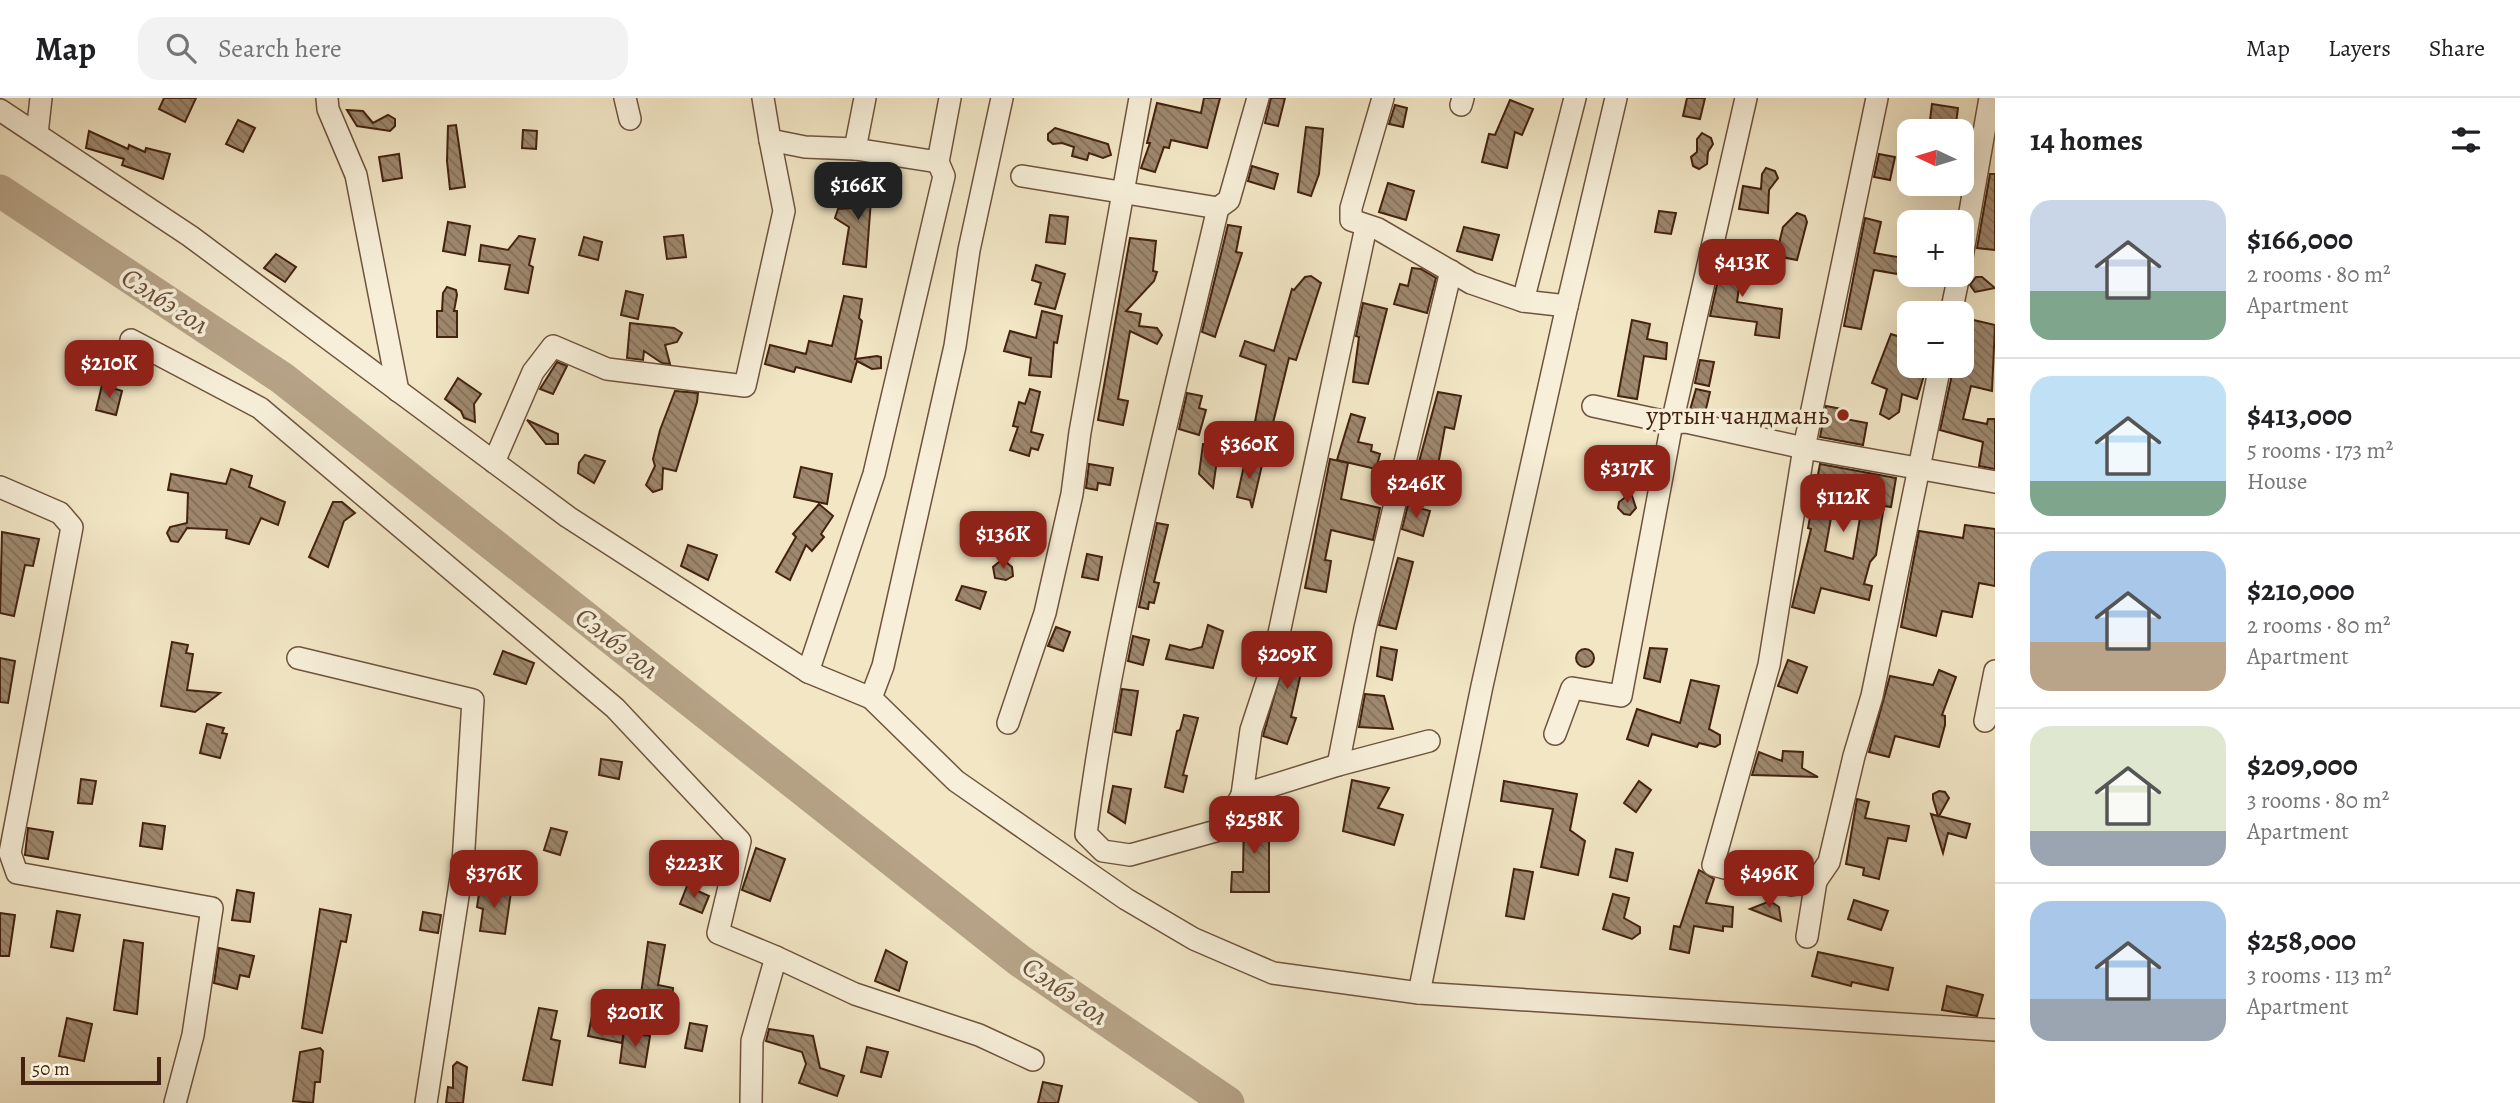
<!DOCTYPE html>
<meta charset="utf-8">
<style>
:root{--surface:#fff;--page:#f2f2f2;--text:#202124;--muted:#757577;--line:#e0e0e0;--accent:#8f2418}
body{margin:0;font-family:Alegreya,serif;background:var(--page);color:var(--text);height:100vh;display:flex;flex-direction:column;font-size:26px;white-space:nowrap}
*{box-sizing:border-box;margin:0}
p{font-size:23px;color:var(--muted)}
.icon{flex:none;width:38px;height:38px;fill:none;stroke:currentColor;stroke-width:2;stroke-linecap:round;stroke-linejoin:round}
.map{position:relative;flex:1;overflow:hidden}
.panel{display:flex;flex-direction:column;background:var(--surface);width:525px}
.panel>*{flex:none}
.needle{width:46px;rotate:274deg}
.controls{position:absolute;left:1897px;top:21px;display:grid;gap:14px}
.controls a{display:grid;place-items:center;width:77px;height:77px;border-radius:14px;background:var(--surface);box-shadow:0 7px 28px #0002;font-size:35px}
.scale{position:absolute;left:21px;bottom:18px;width:140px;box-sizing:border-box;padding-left:7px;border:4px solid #432210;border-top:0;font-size:19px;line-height:24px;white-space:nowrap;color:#432210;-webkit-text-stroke:5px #f7efd9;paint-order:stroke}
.price{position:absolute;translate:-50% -60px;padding:0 16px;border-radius:14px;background:var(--accent);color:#fff;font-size:23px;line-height:46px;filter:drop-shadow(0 2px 4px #0008)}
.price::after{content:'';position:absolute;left:50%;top:42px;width:21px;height:16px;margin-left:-10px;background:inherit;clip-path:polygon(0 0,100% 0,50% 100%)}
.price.on{background:#222;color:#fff}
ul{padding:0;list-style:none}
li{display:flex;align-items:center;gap:21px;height:175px;padding:0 35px}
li+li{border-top:2px solid var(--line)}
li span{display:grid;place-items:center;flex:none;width:196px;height:140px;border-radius:21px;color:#555}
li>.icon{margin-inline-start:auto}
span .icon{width:84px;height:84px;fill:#fffc;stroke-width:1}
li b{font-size:30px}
h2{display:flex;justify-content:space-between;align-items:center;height:84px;padding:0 35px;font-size:30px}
header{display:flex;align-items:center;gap:42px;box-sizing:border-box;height:98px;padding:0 35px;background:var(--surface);border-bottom:2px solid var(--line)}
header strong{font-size:33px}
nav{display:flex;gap:38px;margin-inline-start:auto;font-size:24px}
.search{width:490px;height:63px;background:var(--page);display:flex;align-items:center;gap:18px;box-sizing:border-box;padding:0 24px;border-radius:21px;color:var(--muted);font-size:26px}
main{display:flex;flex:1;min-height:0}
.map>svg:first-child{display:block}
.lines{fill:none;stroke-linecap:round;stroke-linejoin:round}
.river{stroke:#b6a387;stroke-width:33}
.building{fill:url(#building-back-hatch);stroke:#432210;stroke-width:2;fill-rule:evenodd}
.street-casing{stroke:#6f533d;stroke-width:24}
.street{stroke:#f7efd9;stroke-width:21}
.poi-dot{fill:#8f2418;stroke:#f7efd9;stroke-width:2.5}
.labels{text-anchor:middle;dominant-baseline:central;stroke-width:7;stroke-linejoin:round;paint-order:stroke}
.poi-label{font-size:26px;fill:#432210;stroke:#f7efd9;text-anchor:end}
.water-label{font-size:28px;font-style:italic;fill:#6b4f3a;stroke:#f7efd9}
</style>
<header>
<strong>Map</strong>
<div class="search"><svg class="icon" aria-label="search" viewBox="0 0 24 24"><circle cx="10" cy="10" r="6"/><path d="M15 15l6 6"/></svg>Search here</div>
<nav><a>Map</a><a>Layers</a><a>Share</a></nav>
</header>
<main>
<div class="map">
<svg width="1995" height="1005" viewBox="0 0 1995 1005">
<defs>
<pattern id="building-back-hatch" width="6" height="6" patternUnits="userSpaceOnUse" patternTransform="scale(1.75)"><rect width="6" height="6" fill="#9e886e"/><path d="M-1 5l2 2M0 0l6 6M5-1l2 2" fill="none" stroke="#826f59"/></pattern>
</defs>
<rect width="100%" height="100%" fill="#f2e6c5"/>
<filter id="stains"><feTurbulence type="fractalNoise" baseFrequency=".00286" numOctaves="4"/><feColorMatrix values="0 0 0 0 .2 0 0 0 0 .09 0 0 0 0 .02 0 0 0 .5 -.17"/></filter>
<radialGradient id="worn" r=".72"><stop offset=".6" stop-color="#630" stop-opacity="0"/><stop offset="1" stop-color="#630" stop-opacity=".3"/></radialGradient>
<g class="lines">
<polyline class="river" points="0,93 282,280 1020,863 1228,1005"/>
</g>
<g class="building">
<polygon points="164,0 196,0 185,24 159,11"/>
<polygon points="1204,0 1220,0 1207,50 1171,42 1169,50 1164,49 1155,74 1141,70 1150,45 1147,45 1157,5 1201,15"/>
<polygon points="1271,0 1285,0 1278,28 1265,25"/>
<polygon points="1687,0 1705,0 1700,21 1683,18"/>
<polygon points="1510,2 1533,11 1522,37 1515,34 1507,70 1482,64 1489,36 1495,37"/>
<polygon points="1932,6 1958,10 1955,33 1929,30"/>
<polygon points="1395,7 1407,10 1403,29 1389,26"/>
<polygon points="347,12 363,13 373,25 388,17 395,21 395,28 390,33 357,28"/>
<polygon points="238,22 255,30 243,54 226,46"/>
<polygon points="456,27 465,89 450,91 447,63 448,28"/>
<polygon points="1306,29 1323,31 1319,76 1311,98 1298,94"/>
<polygon points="1055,30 1108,46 1111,57 1103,60 1089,55 1087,62 1072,58 1074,49 1062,45 1053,46 1048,42 1048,36"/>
<polygon points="523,32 537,33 536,51 522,50"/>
<polygon points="89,33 128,51 129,47 145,54 146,50 170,56 163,81 122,67 124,61 86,50"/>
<polygon points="1702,35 1711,40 1713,46 1708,54 1707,66 1699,71 1693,68 1691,59 1697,54 1697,41"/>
<polygon points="399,56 402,80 383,83 379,59"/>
<polygon points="1879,56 1895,59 1890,82 1874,79"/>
<polygon points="1252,68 1278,76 1274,91 1248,83"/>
<polygon points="1766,70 1775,73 1778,80 1769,92 1768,115 1739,111 1743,88 1761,91 1762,76"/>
<polygon points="858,74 873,75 866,169 843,166 849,129 835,120 838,111 853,110"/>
<polygon points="1990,76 1995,76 1995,152 1977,150"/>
<polygon points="1388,85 1414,93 1406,122 1379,114"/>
<polygon points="1659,113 1676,115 1671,136 1655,134"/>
<polygon points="1797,115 1805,118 1807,124 1797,162 1776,158 1783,129"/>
<polygon points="1050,117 1068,119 1065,146 1046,144"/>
<polygon points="1865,120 1881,124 1874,155 1909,161 1909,178 1874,172 1861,231 1844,228"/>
<polygon points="448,124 470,128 465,157 443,153"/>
<polygon points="1228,127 1241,129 1236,154 1242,155 1215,239 1202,234"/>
<polygon points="1464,129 1499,137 1492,162 1457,153"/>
<polygon points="683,137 686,159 667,161 664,139"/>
<polygon points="519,138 535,141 529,167 533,169 528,195 505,191 510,167 479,163 481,147 508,152"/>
<polygon points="584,139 602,144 598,162 579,157"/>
<polygon points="1130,140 1156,143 1153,173 1157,174 1154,183 1126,213 1141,216 1139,228 1157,230 1162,237 1157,246 1130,233 1118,301 1128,303 1123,327 1098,322"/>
<polygon points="1725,151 1744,154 1737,204 1782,211 1779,240 1755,237 1757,224 1710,218"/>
<polygon points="276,156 296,169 285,184 264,170"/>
<polygon points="1036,167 1065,176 1055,211 1035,206 1041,185 1032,182"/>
<polygon points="1412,170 1421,171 1436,180 1427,215 1394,206 1400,186 1408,188"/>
<polygon points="1311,178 1321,185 1296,262 1289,260 1270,337 1253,334 1266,267 1240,258 1245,243 1274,253 1292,191 1294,192 1305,179"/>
<polygon points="1976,179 1982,179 1995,190 1975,194 1970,187"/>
<polygon points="447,189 456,192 457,197 454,213 457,213 457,239 437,239 437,213 442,213 443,195"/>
<polygon points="626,193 643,197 638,221 621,217"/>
<polygon points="844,198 862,201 859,220 862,223 855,261 877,258 881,259 881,270 872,271 857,263 851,284 796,269 794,274 765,266 770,247 806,256 809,243 832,248"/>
<polygon points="1363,205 1387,211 1368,286 1353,284 1359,239 1356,238"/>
<polygon points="1042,213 1062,218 1057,245 1054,244 1051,279 1029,277 1031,260 1004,253 1010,233 1036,240"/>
<polygon points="1965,220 1995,227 1992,293 1971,288 1963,321 1987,326 1988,321 1995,321 1995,371 1979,368 1983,344 1940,332 1953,272 1962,275 1962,236"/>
<polygon points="1632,222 1650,226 1647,241 1667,245 1666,261 1644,258 1637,301 1618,298"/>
<polygon points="630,225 674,230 682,235 677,244 665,247 670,266 662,265 644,253 643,262 627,260"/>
<polygon points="1891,236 1909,242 1905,267 1925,274 1917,301 1902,296 1899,314 1889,321 1880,316 1887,291 1872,285"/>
<polygon points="1700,262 1714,264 1709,288 1695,285"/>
<polygon points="557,264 567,268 553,296 540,291"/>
<polygon points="97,267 118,274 113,288 93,281"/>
<polygon points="458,280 481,296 474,306 475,324 464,320 461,313 445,301"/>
<polygon points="102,287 122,293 116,317 96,312"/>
<polygon points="1030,291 1040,294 1031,334 1043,337 1038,352 1031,350 1029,358 1010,352 1018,329 1013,328 1019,304 1025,306"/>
<polygon points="1696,291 1710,294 1705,315 1690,312"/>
<polygon points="675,293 698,295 697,304 676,373 663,370 662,391 653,394 646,387 655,368 653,361 660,332"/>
<polygon points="1438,294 1461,298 1454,331 1445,329 1436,378 1416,375"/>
<polygon points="1187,295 1202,298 1199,310 1206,312 1199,337 1179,331"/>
<polygon points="1826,308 1842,311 1840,320 1867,325 1863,347 1820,339"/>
<polygon points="1351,316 1365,320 1358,344 1372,347 1371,353 1380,356 1376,371 1337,362"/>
<polygon points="527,322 558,336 558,346 546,346"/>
<polygon points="1203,346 1219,348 1213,390 1199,376"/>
<polygon points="585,357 605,363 594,385 578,375 579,365"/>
<polygon points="1330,361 1348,365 1341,401 1380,410 1373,442 1331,432 1325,462 1331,463 1326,494 1305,490"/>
<polygon points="1245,363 1262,367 1252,410 1250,402 1237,399"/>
<polygon points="1089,366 1113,370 1110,387 1098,385 1097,392 1086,390"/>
<path d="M1820 366 1896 380 1891 409 1884 408 1876 457 1870 464 1864 486 1872 488 1869 502 1821 490 1814 515 1792 509 1811 431 1808 430ZM1833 409 1861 414 1853 461 1825 453Z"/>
<polygon points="801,369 832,376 827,406 794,399"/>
<polygon points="1629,370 1637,373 1639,377 1630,394 1622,379"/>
<polygon points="231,371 252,378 249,389 285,404 278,427 261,420 249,446 226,440 227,432 187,430 178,444 171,443 167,435 170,429 187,425 188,395 168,392 171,376 226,386"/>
<polygon points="1631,395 1636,410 1630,417 1624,416 1618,410 1619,404"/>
<polygon points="333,404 342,404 355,415 344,423 328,469 309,459"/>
<polygon points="819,406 833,418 821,436 824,439 812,453 806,447 790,482 776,474 796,439 793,436"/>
<polygon points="1408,407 1430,413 1423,438 1402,431"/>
<polygon points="1157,425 1168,427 1154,484 1159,485 1154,505 1149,504 1148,511 1139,509"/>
<polygon points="1965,427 1995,431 1995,488 1979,485 1972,519 1942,513 1936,538 1901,529 1919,433 1963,440"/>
<polygon points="2,434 39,441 33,468 25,467 14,518 0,515"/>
<polygon points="688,447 717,457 708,482 681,468"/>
<polygon points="1087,456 1102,459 1098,482 1082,479"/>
<polygon points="1398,460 1413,464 1396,531 1379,527"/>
<polygon points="999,464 1006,464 1012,469 1013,478 1006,482 995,480 993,469"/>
<polygon points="962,488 986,494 980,511 956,502"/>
<polygon points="1208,527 1223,533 1213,570 1166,561 1170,547 1190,552 1202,549"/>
<polygon points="1056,529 1070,534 1063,553 1048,548"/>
<polygon points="1292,535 1309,539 1291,619 1296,620 1287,646 1263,638"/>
<polygon points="1133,538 1149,542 1143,567 1128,563"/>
<polygon points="172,544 188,547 186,555 193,556 187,592 220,595 195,614 161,608"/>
<polygon points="1381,549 1397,552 1392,582 1377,578"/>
<polygon points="1650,550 1667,551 1660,584 1644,580"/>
<circle cx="1585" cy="560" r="9"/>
<polygon points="503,553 534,565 526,586 494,576"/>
<polygon points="0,560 15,563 8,605 0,604"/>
<polygon points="1788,562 1807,569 1797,595 1778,588"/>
<polygon points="1939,572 1956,579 1942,617 1945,618 1945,627 1939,649 1895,638 1889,659 1869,654 1890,578 1933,587"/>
<polygon points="1691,582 1719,588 1709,631 1720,637 1720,646 1715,649 1699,645 1697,649 1652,636 1648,648 1627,641 1637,611 1680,625"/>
<polygon points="1122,591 1138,593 1131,637 1115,634"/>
<polygon points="1365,596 1384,598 1393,631 1359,629"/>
<polygon points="1184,617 1198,620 1183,677 1187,678 1183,694 1165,689 1177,633 1180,632"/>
<polygon points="207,626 224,630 222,635 227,636 220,660 200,655"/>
<polygon points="1783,653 1803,654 1802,670 1818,679 1752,677 1759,654 1782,663"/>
<polygon points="601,661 622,664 619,681 599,677"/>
<polygon points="81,681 96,683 92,706 78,705"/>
<polygon points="1352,682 1389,690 1378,710 1403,717 1394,747 1343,733"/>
<polygon points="1504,683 1577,696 1570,732 1585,743 1578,777 1541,769 1553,711 1501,703"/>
<polygon points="1639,683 1651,692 1636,714 1624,705"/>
<polygon points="1113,688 1131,691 1125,725 1108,714"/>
<polygon points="1939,693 1945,694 1949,700 1939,718 1970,726 1966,740 1948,735 1943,755 1931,716 1938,718 1933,701 1933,696"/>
<polygon points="1857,701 1869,704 1865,720 1909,728 1906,743 1888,740 1879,781 1863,777 1864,770 1846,766"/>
<polygon points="1256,706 1260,725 1269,726 1269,794 1231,794 1232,774 1243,774 1244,720 1251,708"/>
<polygon points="143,725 165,728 162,751 140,748"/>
<polygon points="28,730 53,734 48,761 25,757"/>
<polygon points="551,730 567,734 560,757 544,752"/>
<polygon points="756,750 785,761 770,803 742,792"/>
<polygon points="1616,751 1633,755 1627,783 1610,779"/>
<polygon points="1514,771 1533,774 1524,821 1506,818"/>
<polygon points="1699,772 1714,781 1706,805 1733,809 1732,829 1723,828 1723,833 1694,828 1689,855 1670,851 1674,828 1680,829"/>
<polygon points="687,788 709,798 702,815 680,806"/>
<polygon points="480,789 511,794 505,836 480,833 483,811 477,809"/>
<polygon points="237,792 254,795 250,824 232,822"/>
<polygon points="1613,796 1629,800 1624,820 1640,829 1640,835 1632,841 1603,831"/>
<polygon points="1854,802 1888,813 1881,832 1848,821"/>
<polygon points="1770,803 1779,809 1781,823 1750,811"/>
<polygon points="320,811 351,817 346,844 341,843 322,935 302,930"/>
<polygon points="57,813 80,817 73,853 51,849"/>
<polygon points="423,814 441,817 438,835 420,832"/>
<polygon points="0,815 15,817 9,858 0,858"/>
<polygon points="124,842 143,845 137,916 114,912"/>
<polygon points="648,844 665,847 658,887 673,890 671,909 640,904"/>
<polygon points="219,850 254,858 249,879 240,877 237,891 214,885"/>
<polygon points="886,852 907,864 899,893 875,883"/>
<polygon points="1818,854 1893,870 1888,892 1852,884 1851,888 1812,878"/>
<polygon points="1947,888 1983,897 1977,918 1942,912"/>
<polygon points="539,910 557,913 551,941 560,943 552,987 523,982"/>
<polygon points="592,918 625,925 622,945 588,938"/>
<polygon points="67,920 92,926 84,963 59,958"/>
<polygon points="690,925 707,928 702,953 685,950"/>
<polygon points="769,931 813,938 820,970 844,978 837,998 799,985 806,966 802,954 766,943"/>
<polygon points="624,933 650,938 645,969 620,965"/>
<polygon points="867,949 888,954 881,979 861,974"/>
<polygon points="320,950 323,953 320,984 315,984 313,1005 293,1003 300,954"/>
<polygon points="457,964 467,969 463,1005 446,1005 448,989 453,990 453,968"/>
<polygon points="1043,984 1062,988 1058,1005 1038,1005"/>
</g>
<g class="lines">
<g class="street-casing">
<g id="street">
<polyline points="327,0 328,11 356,77 398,293"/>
<polyline points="625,0 630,21"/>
<polyline points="763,0 770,42 805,49 855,51 938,64"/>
<path d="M1258 0 1229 102 1218 110C1170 317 1113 525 1086 736L1103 753 1130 757 1223 731 1242 697 1338 667 1429 643"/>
<polyline points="1383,0 1351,110 1351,122 1378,131 1471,185 1523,203 1567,208 1482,588 1419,895"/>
<polyline points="1461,7 1463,0"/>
<polyline points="0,12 190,138 568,419 808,574 871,600 956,683 1126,801 1194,841 1273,875 1419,895 1995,932"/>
<polyline points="37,36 41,0"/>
<polyline points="855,51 865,0"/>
<polyline points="1022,78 1218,110"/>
<polyline points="1962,159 1990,0"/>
<polyline points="1523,203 1575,0"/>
<polyline points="1567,208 1616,0"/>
<polyline points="1951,215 1959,177"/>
<polyline points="131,242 260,310 615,610 740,743 718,835 776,859"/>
<polyline points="1593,308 1672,325 1686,324 1804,350 1995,384"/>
<polyline points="494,364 533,274 553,248 607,271 745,288 784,113 770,42"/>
<polyline points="0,389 60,415 72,429 10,755 17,775 212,810 193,937 175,1005"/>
<polyline points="298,560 473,602 463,766 426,1005"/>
<polyline points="808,574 874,376 944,78 938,64 950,0"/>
<polyline points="871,600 883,568 955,248 969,152 1002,0"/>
<polyline points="1985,623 1995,573"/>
<polyline points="1008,625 1045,515 1072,396 1080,334 1140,0"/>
<polyline points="1555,636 1572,590 1621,598 1672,325 1746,0"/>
<polyline points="1338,667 1365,530 1451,173"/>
<polyline points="1242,697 1251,632 1272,568 1366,129"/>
<polyline points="1816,783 1791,787 1713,767 1769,567 1804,350 1877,0"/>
<polyline points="1807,839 1816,783 1829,764 1854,658 1872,598 1940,268"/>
<polyline points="751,1005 752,943 776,859 855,896 979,937 1033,962"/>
</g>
</g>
<use href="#street" class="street"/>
</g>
<circle class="poi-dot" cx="1843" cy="317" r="7"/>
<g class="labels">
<g class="poi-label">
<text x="1829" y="317">уртын чандмань</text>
</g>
<g class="water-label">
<text transform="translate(165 203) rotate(33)">Сэлбэ гол</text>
<text transform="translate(617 545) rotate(38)">Сэлбэ гол</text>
<text transform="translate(1065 893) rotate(35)">Сэлбэ гол</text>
</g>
</g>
<rect width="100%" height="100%" filter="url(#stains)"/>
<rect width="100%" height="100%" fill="url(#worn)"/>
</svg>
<div class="controls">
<a><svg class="needle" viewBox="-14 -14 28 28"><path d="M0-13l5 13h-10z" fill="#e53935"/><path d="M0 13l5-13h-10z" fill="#757577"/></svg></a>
<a>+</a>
<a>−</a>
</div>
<div class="scale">50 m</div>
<b class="price on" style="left:858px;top:124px">$166K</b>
<b class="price" style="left:1742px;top:201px">$413K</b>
<b class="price" style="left:109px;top:302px">$210K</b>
<b class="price" style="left:1249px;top:383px">$360K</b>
<b class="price" style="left:1627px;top:407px">$317K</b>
<b class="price" style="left:1416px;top:422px">$246K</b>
<b class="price" style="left:1843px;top:436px">$112K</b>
<b class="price" style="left:1003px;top:473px">$136K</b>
<b class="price" style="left:1287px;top:593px">$209K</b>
<b class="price" style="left:1254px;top:758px">$258K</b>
<b class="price" style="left:694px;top:802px">$223K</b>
<b class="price" style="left:494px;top:812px">$376K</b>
<b class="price" style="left:1769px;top:812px">$496K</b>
<b class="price" style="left:635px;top:951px">$201K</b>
</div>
<section class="panel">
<h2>14 homes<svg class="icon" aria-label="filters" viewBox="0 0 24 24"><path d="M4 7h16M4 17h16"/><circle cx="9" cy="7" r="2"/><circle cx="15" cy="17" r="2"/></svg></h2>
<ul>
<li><span style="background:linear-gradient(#c9d6e8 65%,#7fa58c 0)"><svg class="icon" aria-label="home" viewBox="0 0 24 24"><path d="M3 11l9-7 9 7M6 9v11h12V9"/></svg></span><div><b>$166,000</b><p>2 rooms · 80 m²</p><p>Apartment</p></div></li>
<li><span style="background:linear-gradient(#bfe0f5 75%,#7fa58c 0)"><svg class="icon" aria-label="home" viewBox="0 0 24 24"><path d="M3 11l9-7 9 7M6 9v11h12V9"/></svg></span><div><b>$413,000</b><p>5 rooms · 173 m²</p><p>House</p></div></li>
<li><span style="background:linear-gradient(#a9c7e8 65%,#b9a48a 0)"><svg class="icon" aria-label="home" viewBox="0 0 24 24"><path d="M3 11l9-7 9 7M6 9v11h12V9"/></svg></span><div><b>$210,000</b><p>2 rooms · 80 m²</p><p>Apartment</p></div></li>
<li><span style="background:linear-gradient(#dfe7d0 75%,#9aa5b1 0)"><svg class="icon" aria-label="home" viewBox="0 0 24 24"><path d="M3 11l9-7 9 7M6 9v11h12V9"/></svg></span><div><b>$209,000</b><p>3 rooms · 80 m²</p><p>Apartment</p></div></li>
<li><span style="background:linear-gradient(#a9c7e8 70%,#9aa5b1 0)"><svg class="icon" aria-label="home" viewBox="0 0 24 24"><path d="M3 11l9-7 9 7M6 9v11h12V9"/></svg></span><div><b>$258,000</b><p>3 rooms · 113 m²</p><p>Apartment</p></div></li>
</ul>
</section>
</main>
